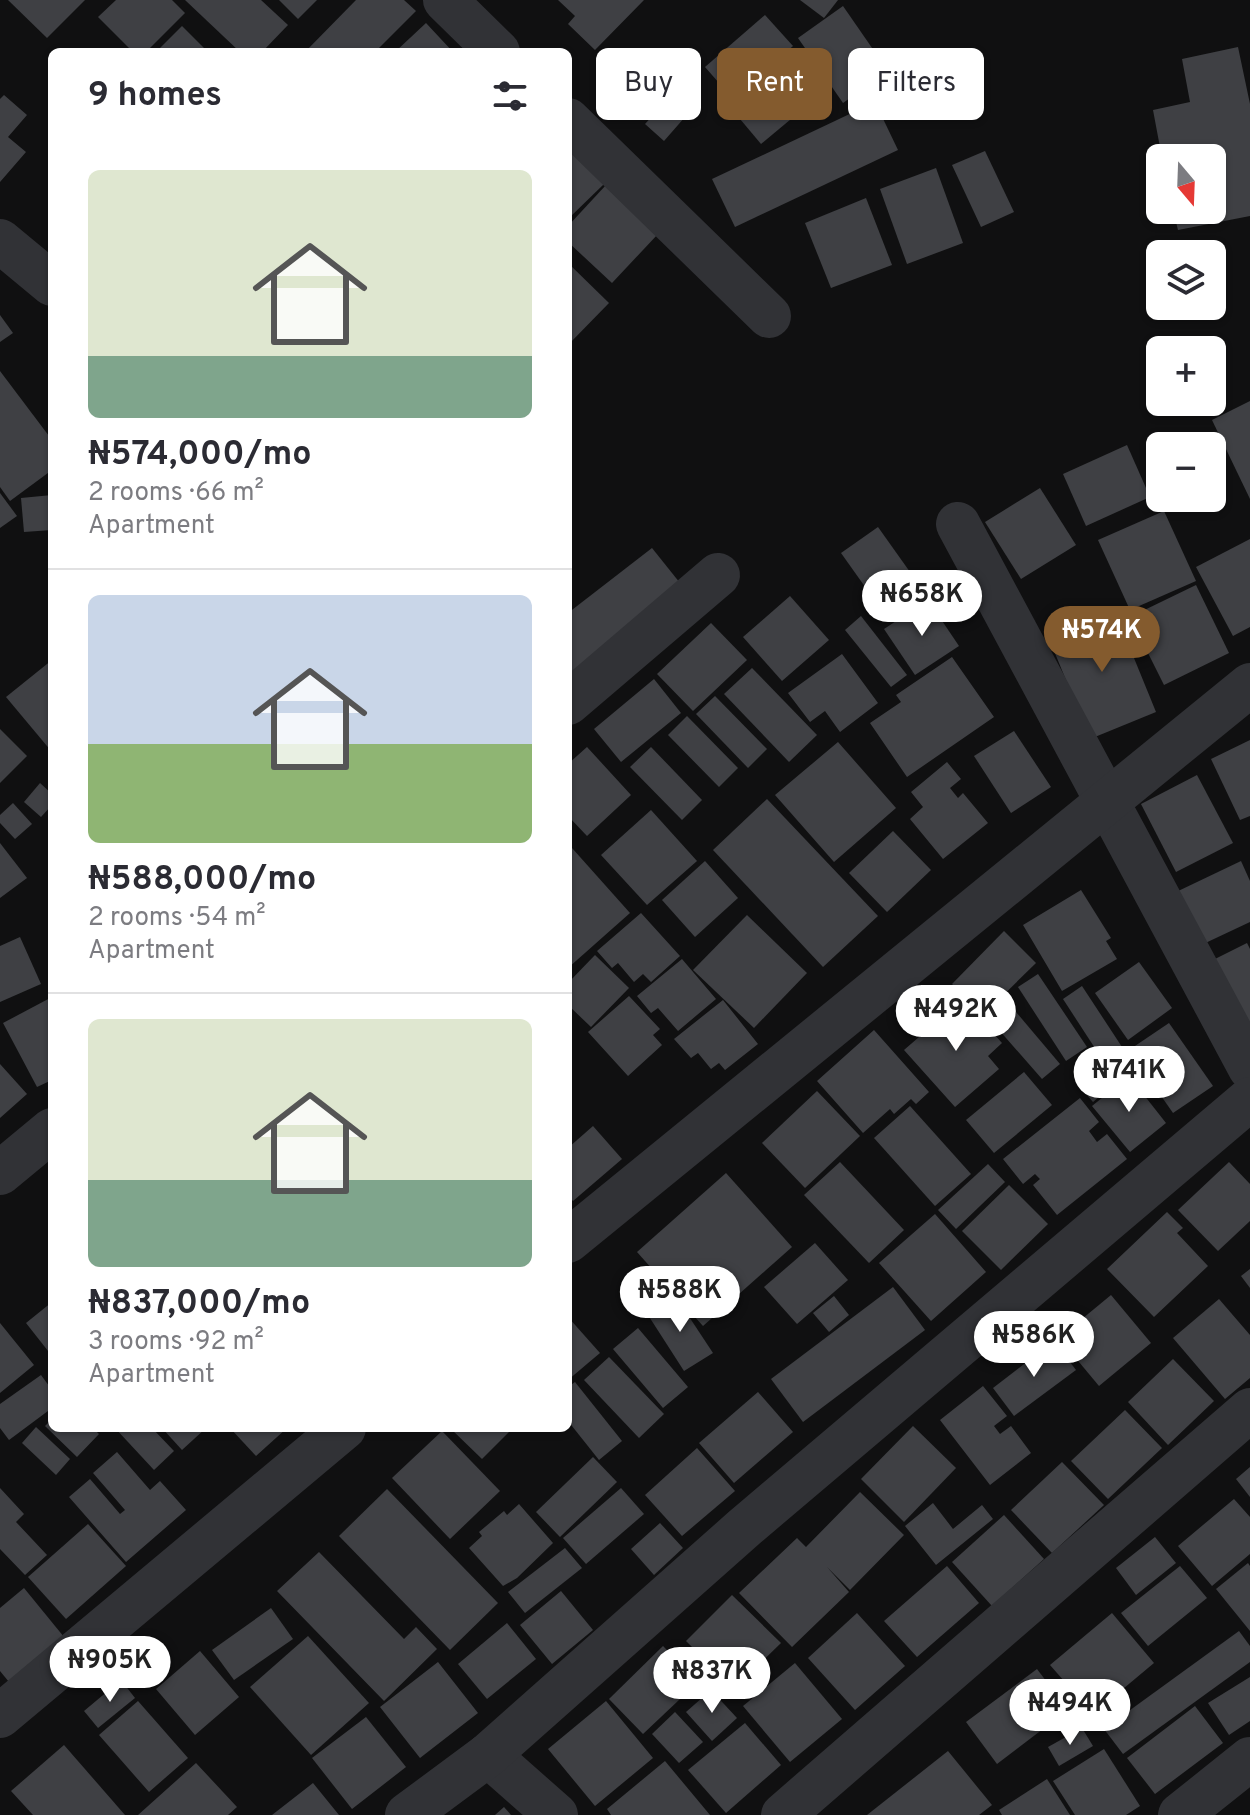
<!DOCTYPE html>
<meta charset="utf-8">
<style>
:root{--surface:#fff;--page:#f2f2f3;--text:#2b2b33;--muted:#7c7c81;--line:#e1e1e2;--accent:#845b2e}
body{margin:0;font-family:Overpass,sans-serif;background:var(--page);color:var(--text);height:100vh;display:flex;flex-direction:column;font-size:30px;white-space:nowrap}
*{box-sizing:border-box;margin:0}
p{font-size:26px;color:var(--muted)}
.icon{flex:none;width:44px;height:44px;fill:none;stroke:currentColor;stroke-width:2;stroke-linecap:round;stroke-linejoin:round}
.map{position:relative;flex:1;overflow:hidden}
.drawer{position:absolute;left:48px;top:48px;width:524px;height:1384px;display:flex;flex-direction:column;background:var(--surface);border-radius:12px;box-shadow:0 2px 6px #0004}
.drawer>*{flex:none}
.hud{position:absolute;left:596px;top:48px;width:534px;height:72px;display:flex;gap:16px}
.needle{width:52px;rotate:161deg}
.controls{position:absolute;left:1146px;top:144px;display:grid;gap:16px}
.controls a{display:grid;place-items:center;width:80px;height:80px;border-radius:12px;background:var(--surface);box-shadow:0 2px 6px #0004;font-size:40px}
.price{position:absolute;translate:-50% -68px;padding:0 18px;border-radius:28px;background:#fff;color:#222;font-size:26px;line-height:52px;filter:drop-shadow(0 2px 4px #0008)}
.price::after{content:'';position:absolute;left:50%;top:48px;width:24px;height:18px;margin-left:-12px;background:inherit;clip-path:polygon(0 0,100% 0,50% 100%)}
.price.active{background:var(--accent);color:#fff}
ul{padding:0;list-style:none}
li{display:grid;align-content:center;gap:16px;height:424px;padding:0 40px}
li+li{border-top:2px solid var(--line)}
li span{display:grid;place-items:center;height:248px;border-radius:12px;color:#555}
li>.icon{margin-inline-start:auto}
span .icon{width:144px;height:144px;fill:#fffc;stroke-width:1}
li b{font-size:34px}
h2{display:flex;justify-content:space-between;align-items:center;height:96px;padding:0 40px;font-size:34px}
.pill{padding:0 28px;border-radius:12px;background:var(--surface);box-shadow:0 2px 6px #0004;font-size:28px;line-height:72px}
.pill.active{background:var(--accent);color:#fff}
.map>svg:first-child{display:block}
.building{fill:#3f4044}
.lines{fill:none;stroke-linecap:round;stroke-linejoin:round}
.minor{stroke:#313236;stroke-width:44}
</style>
<div class="map">
<svg width="1250" height="1815" viewBox="0 0 1250 1815">
<rect width="100%" height="100%" fill="#101011"/>
<g class="building">
<polygon points="8,0 85,0 47,38"/>
<polygon points="116,0 172,0 185,13 146,52 133,52 98,17"/>
<polygon points="185,0 261,0 288,25 262,52 240,52"/>
<polygon points="279,0 317,0 298,19"/>
<polygon points="356,0 404,0 416,11 375,52 305,52"/>
<polygon points="558,0 644,0 595,50 568,24 575,16"/>
<polygon points="800,0 838,0 824,18"/>
<polygon points="843,6 888,71 843,103 798,38"/>
<polygon points="765,15 793,46 733,99 705,67"/>
<polygon points="426,23 453,52 395,52"/>
<polygon points="182,26 208,52 156,52"/>
<polygon points="1238,47 1250,104 1250,216 1178,230 1173,210 1212,210 1212,158 1162,158 1153,110 1190,102 1182,59"/>
<polygon points="796,64 821,94 761,144 735,113"/>
<polygon points="4,95 27,115 8,137 26,152 0,182 0,99"/>
<polygon points="666,101 685,117 664,141 645,124"/>
<polygon points="875,102 898,150 735,227 712,179"/>
<polygon points="568,146 604,184 568,219"/>
<polygon points="985,151 1014,212 981,227 952,165"/>
<polygon points="936,168 963,243 907,264 880,189"/>
<polygon points="606,185 658,234 612,283 568,242 568,226"/>
<polygon points="866,198 892,265 831,288 805,223"/>
<polygon points="568,263 609,303 568,345"/>
<polygon points="0,315 13,333 0,342"/>
<polygon points="0,371 52,440 52,470 10,501 0,487"/>
<polygon points="1250,401 1250,499 1212,420"/>
<polygon points="1127,445 1150,497 1086,526 1063,474"/>
<polygon points="1040,488 1076,545 1021,579 985,522"/>
<polygon points="0,493 17,516 0,528"/>
<polygon points="52,495 52,530 24,532 21,498"/>
<polygon points="1164,511 1196,581 1130,610 1098,540"/>
<polygon points="878,527 910,572 873,598 841,553"/>
<polygon points="1250,539 1250,627 1233,636 1196,567"/>
<polygon points="652,548 684,588 568,678 568,613"/>
<polygon points="1196,585 1229,653 1164,685 1130,617"/>
<polygon points="790,596 829,640 782,681 743,637"/>
<polygon points="928,600 959,646 915,675 884,629"/>
<polygon points="1114,609 1156,712 1090,739 1048,636"/>
<polygon points="861,616 907,675 891,687 845,630"/>
<polygon points="711,623 747,660 693,711 657,674"/>
<polygon points="842,654 878,703 840,732 825,711 810,722 788,693"/>
<polygon points="952,657 994,717 907,777 870,723 901,702 896,695"/>
<polygon points="52,660 52,752 6,697"/>
<polygon points="752,668 817,735 789,762 724,694"/>
<polygon points="654,679 681,713 621,762 594,729"/>
<polygon points="715,696 767,749 748,768 696,714"/>
<polygon points="687,716 738,768 719,787 668,735"/>
<polygon points="0,729 27,756 0,783"/>
<polygon points="1014,731 1051,787 1011,813 974,756"/>
<polygon points="1250,740 1250,816 1240,820 1211,759"/>
<polygon points="838,742 896,808 834,862 775,795"/>
<polygon points="587,747 631,795 587,836 568,816 568,764"/>
<polygon points="651,747 702,800 682,820 630,767"/>
<polygon points="947,762 961,779 950,788 958,798 963,793 988,823 943,859 910,819 923,807 911,792"/>
<polygon points="1197,775 1233,843 1176,872 1141,804"/>
<polygon points="40,783 52,794 52,805 41,817 24,802"/>
<polygon points="767,799 878,916 823,967 713,850"/>
<polygon points="13,803 32,824 15,839 0,823 0,815"/>
<polygon points="651,810 697,861 647,905 601,855"/>
<polygon points="893,831 931,870 887,912 849,873"/>
<polygon points="0,843 27,878 0,898"/>
<polygon points="572,848 630,913 568,968 568,851"/>
<polygon points="705,861 738,898 695,937 662,900"/>
<polygon points="1241,861 1250,881 1250,922 1199,946 1174,893"/>
<polygon points="1081,890 1111,938 1106,941 1117,959 1062,991 1023,925"/>
<polygon points="641,913 680,956 651,982 643,974 634,982 618,963 612,968 597,951"/>
<polygon points="747,915 807,973 754,1028 693,970"/>
<polygon points="1004,931 1036,963 983,1015 952,984"/>
<polygon points="20,937 41,984 0,1002 0,946"/>
<polygon points="1247,943 1250,949 1250,1027 1205,964"/>
<polygon points="595,955 629,988 591,1027 568,1005 568,983"/>
<polygon points="682,959 716,999 678,1031 658,1008 651,1013 637,996"/>
<polygon points="1139,962 1172,1008 1128,1040 1095,993"/>
<polygon points="1038,974 1087,1047 1066,1061 1018,987"/>
<polygon points="1082,986 1122,1047 1102,1059 1063,999"/>
<polygon points="629,996 660,1029 653,1035 662,1045 628,1076 588,1032"/>
<polygon points="52,997 52,1080 37,1087 3,1023"/>
<polygon points="963,999 1002,1043 988,1056 999,1069 955,1107 904,1050"/>
<polygon points="723,1000 758,1044 725,1070 719,1063 711,1069 698,1053 691,1058 674,1039"/>
<polygon points="1011,1006 1060,1064 1042,1079 992,1022"/>
<polygon points="1169,1023 1213,1086 1173,1113 1129,1050"/>
<polygon points="874,1030 929,1092 916,1104 911,1099 894,1114 890,1109 863,1133 817,1081"/>
<polygon points="1115,1055 1129,1071 1093,1102 1079,1086"/>
<polygon points="0,1064 27,1094 0,1118"/>
<polygon points="1024,1072 1052,1105 994,1153 966,1120"/>
<polygon points="1129,1076 1166,1123 1130,1152 1092,1106"/>
<polygon points="817,1091 860,1136 805,1188 762,1143"/>
<polygon points="1080,1098 1099,1122 1089,1131 1097,1142 1107,1134 1127,1159 1057,1215 1033,1185 1040,1179 1035,1174 1023,1184 1003,1159"/>
<polygon points="910,1106 971,1174 935,1206 874,1138"/>
<polygon points="593,1126 622,1159 573,1201 568,1196 568,1148"/>
<polygon points="840,1162 904,1230 869,1263 804,1195"/>
<polygon points="1229,1162 1250,1184 1250,1221 1218,1251 1178,1210"/>
<polygon points="988,1164 1005,1182 956,1229 938,1210"/>
<polygon points="726,1173 792,1247 703,1326 637,1252"/>
<polygon points="1009,1185 1048,1224 1001,1270 962,1231"/>
<polygon points="1167,1212 1183,1228 1177,1233 1208,1266 1154,1317 1107,1269"/>
<polygon points="935,1214 986,1272 931,1321 879,1263"/>
<polygon points="815,1243 848,1280 797,1324 764,1287"/>
<polygon points="1250,1269 1250,1288 1241,1276"/>
<polygon points="893,1287 925,1330 803,1422 771,1379"/>
<polygon points="1111,1295 1151,1343 1099,1386 1059,1338"/>
<polygon points="834,1296 849,1315 829,1332 813,1313"/>
<polygon points="676,1297 713,1353 684,1371 648,1315"/>
<polygon points="1219,1299 1250,1335 1250,1378 1225,1399 1173,1338"/>
<polygon points="52,1302 52,1356 26,1323"/>
<polygon points="568,1317 600,1353 568,1380"/>
<polygon points="0,1323 34,1365 0,1393"/>
<polygon points="638,1328 688,1387 663,1408 613,1349"/>
<polygon points="1054,1341 1076,1370 1014,1416 993,1388"/>
<polygon points="609,1357 664,1414 639,1438 584,1380"/>
<polygon points="1173,1359 1214,1401 1168,1445 1128,1402"/>
<polygon points="41,1375 52,1390 52,1408 9,1440 0,1428 0,1404"/>
<polygon points="575,1382 622,1441 599,1460 568,1421 568,1387"/>
<polygon points="983,1386 1007,1416 994,1426 1000,1434 1011,1426 1031,1453 990,1485 940,1420"/>
<polygon points="758,1392 793,1432 734,1483 699,1443"/>
<polygon points="1125,1410 1162,1448 1108,1499 1071,1461"/>
<polygon points="52,1419 52,1428 93,1428 99,1434 77,1457 45,1426"/>
<polygon points="913,1426 956,1468 904,1522 861,1479"/>
<polygon points="36,1427 70,1459 56,1475 22,1443"/>
<polygon points="115,1428 152,1428 174,1451 154,1470"/>
<polygon points="162,1428 206,1428 182,1450"/>
<polygon points="230,1428 287,1428 256,1456"/>
<polygon points="450,1428 513,1428 482,1459"/>
<polygon points="442,1431 500,1491 450,1539 392,1478"/>
<polygon points="697,1448 735,1491 682,1536 645,1495"/>
<polygon points="117,1452 150,1490 160,1481 186,1510 126,1562 69,1497 90,1479 120,1514 125,1510 93,1473"/>
<polygon points="593,1457 617,1482 560,1537 536,1512"/>
<polygon points="1062,1462 1104,1505 1052,1553 1011,1510"/>
<polygon points="1250,1467 1250,1497 1236,1479"/>
<polygon points="0,1488 24,1514 16,1522 47,1555 25,1575 0,1549"/>
<polygon points="621,1488 644,1514 586,1564 563,1538"/>
<polygon points="387,1489 498,1603 450,1650 339,1536"/>
<polygon points="860,1492 904,1535 850,1590 827,1567 849,1592 792,1647 739,1593 797,1538 806,1547"/>
<polygon points="1234,1499 1250,1517 1250,1554 1212,1586 1178,1546"/>
<polygon points="933,1503 953,1529 982,1505 993,1519 936,1565 905,1526"/>
<polygon points="519,1504 553,1543 517,1578 503,1586 469,1548 482,1536 479,1532 504,1511 507,1515"/>
<polygon points="1004,1515 1044,1559 992,1606 952,1562"/>
<polygon points="660,1523 683,1548 654,1575 631,1549"/>
<polygon points="88,1524 126,1566 66,1619 28,1577"/>
<polygon points="1155,1537 1176,1563 1136,1595 1116,1568"/>
<polygon points="565,1548 582,1568 525,1613 508,1592"/>
<polygon points="319,1552 404,1639 416,1627 437,1649 384,1701 277,1591"/>
<polygon points="1248,1563 1250,1566 1250,1631 1216,1589"/>
<polygon points="947,1566 979,1603 917,1657 884,1621"/>
<polygon points="1180,1566 1207,1598 1148,1646 1121,1613"/>
<polygon points="24,1588 64,1637 9,1682 0,1671 0,1608"/>
<polygon points="561,1591 593,1630 552,1664 520,1625"/>
<polygon points="732,1595 781,1643 734,1689 686,1641"/>
<polygon points="271,1608 293,1639 234,1680 212,1650"/>
<polygon points="857,1613 905,1666 855,1710 808,1658"/>
<polygon points="1112,1613 1154,1663 1093,1714 1050,1665"/>
<polygon points="507,1623 536,1659 487,1699 458,1664"/>
<polygon points="1239,1631 1250,1646 1250,1662 1123,1754 1104,1729"/>
<polygon points="308,1636 369,1703 311,1755 250,1687"/>
<polygon points="663,1646 698,1682 643,1734 609,1699"/>
<polygon points="200,1651 239,1697 195,1735 156,1689"/>
<polygon points="438,1662 478,1713 420,1758 380,1707"/>
<polygon points="795,1663 842,1719 790,1762 743,1706"/>
<polygon points="1037,1669 1068,1710 997,1764 966,1722"/>
<polygon points="1250,1677 1250,1721 1229,1735 1208,1703"/>
<polygon points="121,1680 135,1698 98,1728 84,1711"/>
<polygon points="711,1690 737,1718 712,1741 686,1712"/>
<polygon points="138,1701 188,1758 149,1792 99,1735"/>
<polygon points="606,1701 653,1758 595,1806 548,1749"/>
<polygon points="1195,1706 1223,1743 1155,1794 1127,1758"/>
<polygon points="675,1712 703,1742 679,1763 652,1734"/>
<polygon points="366,1717 406,1767 352,1809 312,1758"/>
<polygon points="745,1723 781,1765 726,1813 688,1770"/>
<polygon points="1082,1728 1093,1746 1059,1766 1048,1747"/>
<polygon points="64,1745 125,1815 33,1815 11,1791"/>
<polygon points="1104,1749 1140,1806 1126,1815 1075,1815 1053,1781"/>
<polygon points="948,1751 992,1805 979,1815 867,1815"/>
<polygon points="665,1761 710,1815 611,1815 607,1809"/>
<polygon points="196,1763 237,1807 228,1815 138,1815"/>
<polygon points="1047,1779 1070,1815 1002,1815 999,1810"/>
<polygon points="313,1783 339,1815 272,1815"/>
<polygon points="504,1807 511,1815 495,1815"/>
</g>
<g class="lines">
<g class="minor">
<polyline points="445,0 498,52"/>
<polyline points="568,120 769,316"/>
<polyline points="0,241 52,284"/>
<polyline points="958,524 1250,1068"/>
<polyline points="568,703 718,575"/>
<polyline points="0,1173 52,1130"/>
<polyline points="568,1241 1250,685"/>
<polyline points="0,1716 344,1428"/>
<polyline points="488,1755 556,1815"/>
<polyline points="407,1815 488,1755 745,1527 1250,1099"/>
<polyline points="783,1815 1250,1410"/>
<polyline points="1180,1815 1250,1759"/>
</g>
</g>
</svg>
<div class="controls">
<a><svg class="needle" viewBox="-14 -14 28 28"><path d="M0-13l5 13h-10z" fill="#e53935"/><path d="M0 13l5-13h-10z" fill="#7c7c81"/></svg></a>
<a><svg class="icon" aria-label="layers" viewBox="0 0 24 24"><path d="M12 4l9 5-9 5-9-5zM3 14l9 5 9-5"/></svg></a>
<a>+</a>
<a>−</a>
</div>
<b class="price" style="left:922px;top:638px">₦658K</b>
<b class="price active" style="left:1102px;top:674px">₦574K</b>
<b class="price" style="left:956px;top:1053px">₦492K</b>
<b class="price" style="left:1129px;top:1114px">₦741K</b>
<b class="price" style="left:680px;top:1334px">₦588K</b>
<b class="price" style="left:1034px;top:1379px">₦586K</b>
<b class="price" style="left:110px;top:1704px">₦905K</b>
<b class="price" style="left:712px;top:1715px">₦837K</b>
<b class="price" style="left:1070px;top:1747px">₦494K</b>
<div class="hud">
<a class="pill">Buy</a>
<a class="pill active">Rent</a>
<a class="pill">Filters</a>
</div>
<section class="drawer">
<h2>9 homes<svg class="icon" aria-label="filters" viewBox="0 0 24 24"><path d="M4 7h16M4 17h16"/><circle cx="9" cy="7" r="2"/><circle cx="15" cy="17" r="2"/></svg></h2>
<ul>
<li><span style="background:linear-gradient(#dfe7d0 75%,#7fa58c 0)"><svg class="icon" aria-label="home" viewBox="0 0 24 24"><path d="M3 11l9-7 9 7M6 9v11h12V9"/></svg></span><div><b>₦574,000/mo</b><p>2 rooms · 66 m²</p><p>Apartment</p></div></li>
<li><span style="background:linear-gradient(#c9d6e8 60%,#8fb573 0)"><svg class="icon" aria-label="home" viewBox="0 0 24 24"><path d="M3 11l9-7 9 7M6 9v11h12V9"/></svg></span><div><b>₦588,000/mo</b><p>2 rooms · 54 m²</p><p>Apartment</p></div></li>
<li><span style="background:linear-gradient(#dfe7d0 65%,#7fa58c 0)"><svg class="icon" aria-label="home" viewBox="0 0 24 24"><path d="M3 11l9-7 9 7M6 9v11h12V9"/></svg></span><div><b>₦837,000/mo</b><p>3 rooms · 92 m²</p><p>Apartment</p></div></li>
</ul>
</section>
</div>
